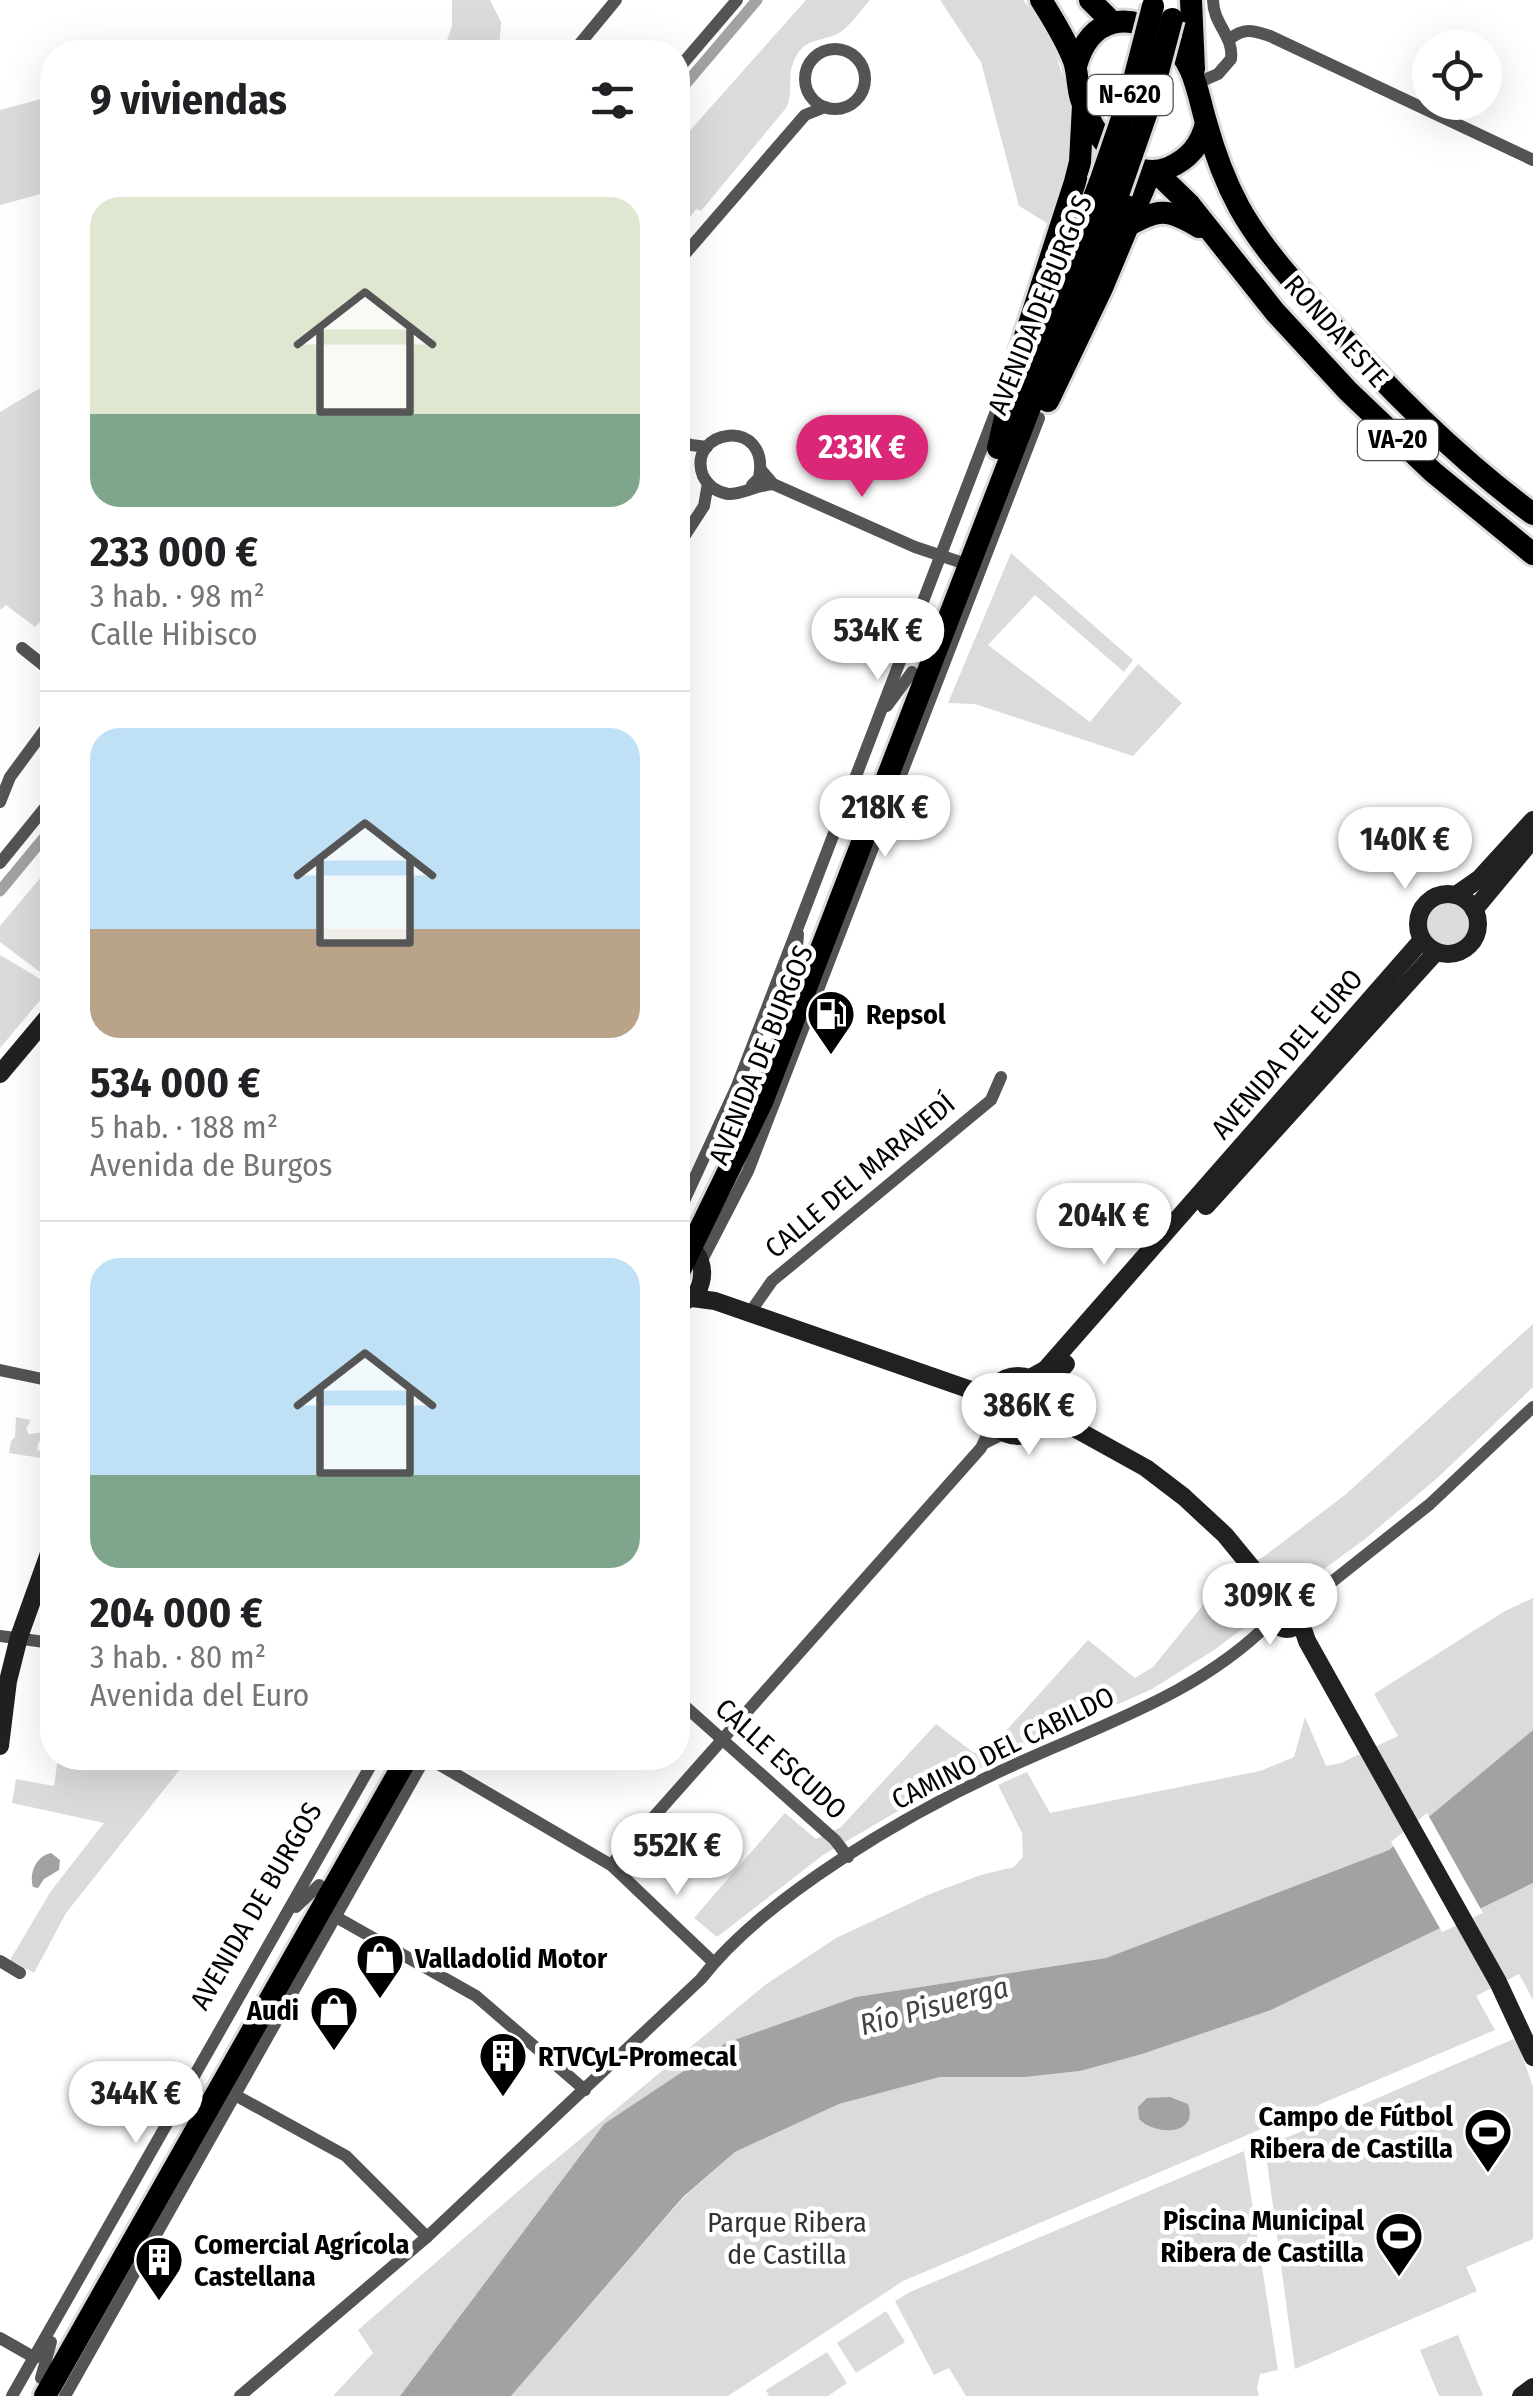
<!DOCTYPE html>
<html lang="es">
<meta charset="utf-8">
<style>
:root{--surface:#fff;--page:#f6f6f6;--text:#202124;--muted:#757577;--line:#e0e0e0;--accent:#db2777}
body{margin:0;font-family:"Fira Sans Condensed",sans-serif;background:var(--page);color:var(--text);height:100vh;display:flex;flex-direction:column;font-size:38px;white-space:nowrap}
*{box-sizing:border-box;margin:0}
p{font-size:32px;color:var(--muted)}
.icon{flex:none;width:55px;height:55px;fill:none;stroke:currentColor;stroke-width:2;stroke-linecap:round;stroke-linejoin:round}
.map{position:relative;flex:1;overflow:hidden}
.drawer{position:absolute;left:40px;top:40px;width:650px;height:1730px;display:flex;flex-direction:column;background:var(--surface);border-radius:40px;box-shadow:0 10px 40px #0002}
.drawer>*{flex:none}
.fabs{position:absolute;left:1412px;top:30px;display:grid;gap:20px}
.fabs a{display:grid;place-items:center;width:90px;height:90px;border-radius:50%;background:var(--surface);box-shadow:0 10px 40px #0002;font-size:50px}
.price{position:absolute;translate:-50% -85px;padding:0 22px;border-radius:35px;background:#fff;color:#222;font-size:32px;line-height:65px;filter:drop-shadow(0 2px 5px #0008)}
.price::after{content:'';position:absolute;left:50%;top:60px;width:30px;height:22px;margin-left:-15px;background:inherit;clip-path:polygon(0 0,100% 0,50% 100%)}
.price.on{background:var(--accent);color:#fff}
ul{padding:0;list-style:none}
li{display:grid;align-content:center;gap:20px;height:530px;padding:0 50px}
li+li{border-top:2px solid var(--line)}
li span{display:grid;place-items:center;height:310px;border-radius:30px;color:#555}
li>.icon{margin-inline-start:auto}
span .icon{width:180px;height:180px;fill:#fffc;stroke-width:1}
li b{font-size:42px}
h2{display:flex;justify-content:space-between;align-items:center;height:120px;padding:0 50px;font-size:42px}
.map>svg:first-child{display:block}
.green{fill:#dbdbdb}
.water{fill:#a2a2a2}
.pier{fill:#fff}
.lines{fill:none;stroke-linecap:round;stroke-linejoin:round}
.canal{stroke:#a2a2a2;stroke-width:11}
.highway-casing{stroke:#dbdbdb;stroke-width:28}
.street{stroke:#545454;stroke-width:12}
.secondary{stroke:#212121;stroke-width:18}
.highway{stroke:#000;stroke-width:22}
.highway-bridge-casing{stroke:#dbdbdb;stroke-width:28;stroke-linecap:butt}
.highway-bridge{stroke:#000;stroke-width:22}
.labels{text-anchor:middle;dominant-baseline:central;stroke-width:9;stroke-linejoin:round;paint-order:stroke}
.shield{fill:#fff;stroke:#4c4c4c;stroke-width:2.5}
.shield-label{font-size:25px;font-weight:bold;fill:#000}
.street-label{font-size:28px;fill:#000;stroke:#fff}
.poi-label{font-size:28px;font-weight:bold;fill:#000;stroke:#fff;text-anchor:start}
.park-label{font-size:28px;fill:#323232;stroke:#fff}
.water-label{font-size:30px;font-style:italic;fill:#434343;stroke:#fff}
</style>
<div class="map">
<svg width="1533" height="2396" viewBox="0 0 1533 2396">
<rect width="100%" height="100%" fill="#fff"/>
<g class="green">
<polygon points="452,0 490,0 501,22 499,52 443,52 452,26"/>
<path d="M806 0H870C861 10 849 28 837 34 818 43 803 37 793 63 787 77 794 93 786 108L701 211 696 209 678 234V144Z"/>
<polygon points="940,0 1023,0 1049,32 1075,116 1072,157 1050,225 1019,206 981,62"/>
<polygon points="52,96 52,191 0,205 0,110"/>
<polygon points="52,381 52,610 35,627 6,605 0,610 0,412"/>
<polygon points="1011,553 1133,660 1124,672 1035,595 988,645 1090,722 1138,664 1182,703 1133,756 975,704 948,703"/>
<polygon points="52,864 52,981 0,942 0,926"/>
<circle cx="1448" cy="923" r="22"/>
<polygon points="0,955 52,986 0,1048"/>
<polygon points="1533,1324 1533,1387 1435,1480 1365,1539 1214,1650 1152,1689 1024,1746 915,1801 823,1855 717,1937 694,1918 785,1813 816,1839 841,1827 936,1724 974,1753 996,1742 1088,1640 1135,1678 1153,1667 1225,1578 1263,1557 1345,1495"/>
<circle cx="1019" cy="1407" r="22"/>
<polygon points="16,1417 31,1420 26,1429 29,1434 45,1432 48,1442 39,1441 37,1450 46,1452 41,1458 9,1453 11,1441 15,1437"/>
<polygon points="1533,1598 1533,1730 1389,1850 1106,1958 856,1997 604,2124 400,2396 333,2396 373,2353 358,2330 530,2181 765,1985 836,1938 930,1894 981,1875 1014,1867 1023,1857 1022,1833 998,1785 1027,1772 1050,1813 1260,1771 1294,1757 1305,1717 1326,1766 1341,1763 1398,1736 1374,1694 1505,1611"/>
<polygon points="58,1758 189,1758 66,1913 34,1973 10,1960 51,1891 104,1823 12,1803 16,1779 54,1786"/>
<polygon points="1533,1883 1533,2000 1519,1974 1476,1996 1495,2030 903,2281 728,2396 511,2396 683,2198 735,2152 839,2104 940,2077 1025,2077 1080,2071 1271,2010"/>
<polygon points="1516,2038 1533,2087 1533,2239 1466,2267 1477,2291 1295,2369 1265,2147"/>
<polygon points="1244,2151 1278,2370 1260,2374 1257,2389 1259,2396 966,2396 949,2368 934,2375 895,2301 910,2292"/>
<polygon points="886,2311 905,2342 856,2373 837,2343"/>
<polygon points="1458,2335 1483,2395 1481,2396 1439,2396 1420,2350"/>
<polygon points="827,2352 847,2383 828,2396 769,2396 766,2390"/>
</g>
<g class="water">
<polygon points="1533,1730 1533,1883 1271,2010 1142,2054 1080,2071 1025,2077 940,2077 839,2104 735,2152 683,2197 511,2396 400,2396 604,2124 726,2043 856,1997 1106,1958 1389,1850"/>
<path d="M51 1853 60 1860 59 1870 44 1879 38 1888 33 1887C29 1873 36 1856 51 1853Z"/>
<path d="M1170 2097 1188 2104C1199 2136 1155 2136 1139 2119L1138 2107 1147 2098Z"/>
</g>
<polygon class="pier" points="1427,1813 1483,1913 1442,1932 1391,1842"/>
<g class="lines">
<g class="canal">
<polyline points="678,93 757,0"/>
<polyline points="0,891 52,828"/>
</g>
<g class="highway-casing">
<g id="highway">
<path d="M1041 0C1053 19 1066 40 1074 61 1078 73 1077 86 1081 99 1092 133 1127 184 1168 168 1189 159 1201 145 1206 123"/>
<polyline points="1090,0 1112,22"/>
<polyline points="1191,0 1194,69"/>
<path d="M1076 66C1090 16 1130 9 1169 41 1195 63 1197 92 1206 122 1214 151 1225 181 1239 207 1260 245 1290 278 1318 310 1383 384 1454 456 1533 514"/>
<polyline points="1156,172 1190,205 1275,312 1348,391 1433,472 1533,554"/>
<path d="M1125 227C1159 209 1166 207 1199 227"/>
<polyline points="1020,352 1075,182 1080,162 1083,105"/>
<polyline points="1048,401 1102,288 1151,171"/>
<polyline points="1015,403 1100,182"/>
<polyline points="998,448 1012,388"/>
<polyline points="678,1274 762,1102 1030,407 1119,192"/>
<polyline points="45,2396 407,1758"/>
</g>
</g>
<g class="street">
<path d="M1230 39C1244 27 1254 31 1270 36L1533 160"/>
<circle cx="835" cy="79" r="30"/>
<polyline points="573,52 616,0"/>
<polyline points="678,69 737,0"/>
<path d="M1197 83 1218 74 1231 59C1234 36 1213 24 1213 0"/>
<polyline points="678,262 805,115 825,107"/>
<polyline points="678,440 691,445 707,447"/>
<polyline points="761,470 773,484 915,547 972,566"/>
<path d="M752 485 759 478C771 415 685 429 703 476 708 486 717 492 728 494 740 495 757 485 773 484"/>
<polyline points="678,546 704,506 708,483"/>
<polyline points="22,648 52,672"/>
<polyline points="887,706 912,672"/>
<polyline points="0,802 10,777 52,720"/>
<polyline points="0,863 52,799"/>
<polyline points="798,934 797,947 802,958 821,963"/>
<polyline points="731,1118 754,1082"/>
<polyline points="678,1214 737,1086 1021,346"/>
<polyline points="701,1262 748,1171 1039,418"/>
<polyline points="749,1314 772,1281 991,1100 1001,1077"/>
<polyline points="0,1370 52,1381"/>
<polyline points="985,1443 1005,1433"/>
<polyline points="1296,1604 1333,1581 1430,1504 1533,1407"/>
<polyline points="0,1636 52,1643"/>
<polyline points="678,1700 835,1840 848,1857"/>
<polyline points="428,1758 611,1865 713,1962"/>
<polyline points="611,1865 981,1448 993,1423"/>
<polyline points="296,1907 319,1885"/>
<polyline points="336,1917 476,1996 585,2090"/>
<polyline points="0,1961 20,1973"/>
<polyline points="235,2095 346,2156 427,2237"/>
<polyline points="0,2338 35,2358"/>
<polyline points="41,2378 51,2342"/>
<polyline points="12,2396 375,1758"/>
<polyline points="65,2396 425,1758"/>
<path d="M240 2396 427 2237 701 1979C765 1896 909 1813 1005 1769 1097 1726 1202 1694 1274 1618"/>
</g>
<g class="secondary">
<circle cx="1448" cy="924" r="30"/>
<polyline points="1456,895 1479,879 1533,820"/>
<polyline points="1474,910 1533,839"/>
<polyline points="0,1074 52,1012"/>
<polyline points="1206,1206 1436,952"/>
<path d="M678 1241C701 1250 708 1270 697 1293L678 1306"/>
<polyline points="692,1298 715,1301 971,1390 988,1402"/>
<circle cx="1018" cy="1406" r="30"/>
<polyline points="1030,1378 1046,1369 1422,940"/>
<polyline points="1043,1390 1066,1364"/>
<polyline points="1048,1408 1063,1422 1146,1468 1184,1497 1225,1535 1271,1591 1284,1601"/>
<circle cx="1287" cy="1615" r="14"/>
<polyline points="1300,1620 1307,1641 1498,1982 1533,2057"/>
<polyline points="0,1746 8,1681 19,1637 52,1545"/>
<polyline points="1521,2396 1533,2387"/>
</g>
<use href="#highway" class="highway"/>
<g class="highway-bridge-casing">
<g id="highway-bridge">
<polyline points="1100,182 1130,95 1153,6"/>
<polyline points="1119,192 1149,106 1172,19"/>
</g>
</g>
<use href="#highway-bridge" class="highway-bridge"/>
</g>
<defs>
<g id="fuel-pin" transform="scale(2.5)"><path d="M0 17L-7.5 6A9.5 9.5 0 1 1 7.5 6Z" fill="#000" stroke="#fff"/><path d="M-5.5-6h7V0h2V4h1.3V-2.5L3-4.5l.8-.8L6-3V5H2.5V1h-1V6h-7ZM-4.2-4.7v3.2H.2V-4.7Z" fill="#fff"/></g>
<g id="shop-pin" transform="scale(2.5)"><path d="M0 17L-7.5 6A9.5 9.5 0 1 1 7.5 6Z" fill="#000" stroke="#fff"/><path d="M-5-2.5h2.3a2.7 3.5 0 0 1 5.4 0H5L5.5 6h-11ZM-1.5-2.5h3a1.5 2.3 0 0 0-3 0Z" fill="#fff"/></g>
<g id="building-pin" transform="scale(2.5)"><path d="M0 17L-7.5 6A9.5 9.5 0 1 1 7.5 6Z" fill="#000" stroke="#fff"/><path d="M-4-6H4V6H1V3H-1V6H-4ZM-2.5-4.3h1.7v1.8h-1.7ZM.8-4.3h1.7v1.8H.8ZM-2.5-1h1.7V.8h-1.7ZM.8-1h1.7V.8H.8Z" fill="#fff"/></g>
<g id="stadium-pin" transform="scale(2.5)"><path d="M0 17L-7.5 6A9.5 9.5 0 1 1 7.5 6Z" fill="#000" stroke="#fff"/><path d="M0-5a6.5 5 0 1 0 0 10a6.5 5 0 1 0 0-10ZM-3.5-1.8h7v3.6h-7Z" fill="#fff"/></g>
</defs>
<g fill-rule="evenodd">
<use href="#fuel-pin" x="831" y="1014"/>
<use href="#shop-pin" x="380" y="1958"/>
<use href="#shop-pin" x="334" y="2010"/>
<use href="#building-pin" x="503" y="2056"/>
<use href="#stadium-pin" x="1488" y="2132"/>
<use href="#stadium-pin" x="1399" y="2236"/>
<use href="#building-pin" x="159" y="2260"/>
</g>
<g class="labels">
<g class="shield">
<rect x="1087.5" y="75" width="85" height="40" rx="8"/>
<rect x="1358" y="420" width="80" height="40" rx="8"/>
</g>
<g class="shield-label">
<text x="1130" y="95">N-620</text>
<text x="1398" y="440">VA-20</text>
</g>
<g class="street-label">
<text transform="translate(1040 305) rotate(-68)">AVENIDA DE BURGOS</text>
<text transform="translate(1336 331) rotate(48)">RONDA ESTE</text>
<text transform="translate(1287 1054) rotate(-49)">AVENIDA DEL EURO</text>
<text transform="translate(761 1055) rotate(-68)">AVENIDA DE BURGOS</text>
<text transform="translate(860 1176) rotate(-40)">CALLE DEL MARAVEDÍ</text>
<text transform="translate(1003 1748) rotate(-26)">CAMINO DEL CABILDO</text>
<text transform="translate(781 1759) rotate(42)">CALLE ESCUDO</text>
<text transform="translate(256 1906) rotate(-60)">AVENIDA DE BURGOS</text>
</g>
<g class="poi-label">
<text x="866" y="1014">Repsol</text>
<text x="415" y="1958">Valladolid Motor</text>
<text x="299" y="2010" text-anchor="end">Audi</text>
<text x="538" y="2056">RTVCyL-Promecal</text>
<text x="1453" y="2116" text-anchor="end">Campo de Fútbol<tspan x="1453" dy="32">Ribera de Castilla</tspan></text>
<text x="1364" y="2220" text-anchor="end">Piscina Municipal<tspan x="1364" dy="32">Ribera de Castilla</tspan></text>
<text x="194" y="2244">Comercial Agrícola<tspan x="194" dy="32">Castellana</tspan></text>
</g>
<g class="park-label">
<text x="787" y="2222">Parque Ribera<tspan x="787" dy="32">de Castilla</tspan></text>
</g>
<g class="water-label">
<text transform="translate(934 2006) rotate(-15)">Río Pisuerga</text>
</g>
</g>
</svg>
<div class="fabs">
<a><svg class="icon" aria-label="locate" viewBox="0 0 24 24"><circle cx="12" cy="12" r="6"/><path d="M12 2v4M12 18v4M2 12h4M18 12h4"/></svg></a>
</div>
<b class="price on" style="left:862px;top:500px">233K €</b>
<b class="price" style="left:878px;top:683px">534K €</b>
<b class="price" style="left:885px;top:860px">218K €</b>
<b class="price" style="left:1405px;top:892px">140K €</b>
<b class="price" style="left:1104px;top:1268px">204K €</b>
<b class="price" style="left:1029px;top:1458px">386K €</b>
<b class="price" style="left:1270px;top:1648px">309K €</b>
<b class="price" style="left:677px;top:1898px">552K €</b>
<b class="price" style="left:136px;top:2146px">344K €</b>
<section class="drawer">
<h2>9 viviendas<svg class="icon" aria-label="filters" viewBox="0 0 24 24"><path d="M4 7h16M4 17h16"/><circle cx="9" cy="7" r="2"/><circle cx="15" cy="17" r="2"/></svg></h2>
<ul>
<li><span style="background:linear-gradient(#dfe7d0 70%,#7fa58c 0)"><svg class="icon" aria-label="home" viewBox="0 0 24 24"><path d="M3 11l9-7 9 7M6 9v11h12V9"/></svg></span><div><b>233 000 €</b><p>3 hab. · 98 m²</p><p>Calle Hibisco</p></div></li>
<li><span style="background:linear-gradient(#bfe0f5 65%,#b9a48a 0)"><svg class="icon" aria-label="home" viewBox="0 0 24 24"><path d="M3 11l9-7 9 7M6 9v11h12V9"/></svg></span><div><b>534 000 €</b><p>5 hab. · 188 m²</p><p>Avenida de Burgos</p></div></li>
<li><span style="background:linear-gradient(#bfe0f5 70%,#7fa58c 0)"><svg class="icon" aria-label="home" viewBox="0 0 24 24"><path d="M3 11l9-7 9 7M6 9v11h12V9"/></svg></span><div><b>204 000 €</b><p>3 hab. · 80 m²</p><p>Avenida del Euro</p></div></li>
</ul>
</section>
</div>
